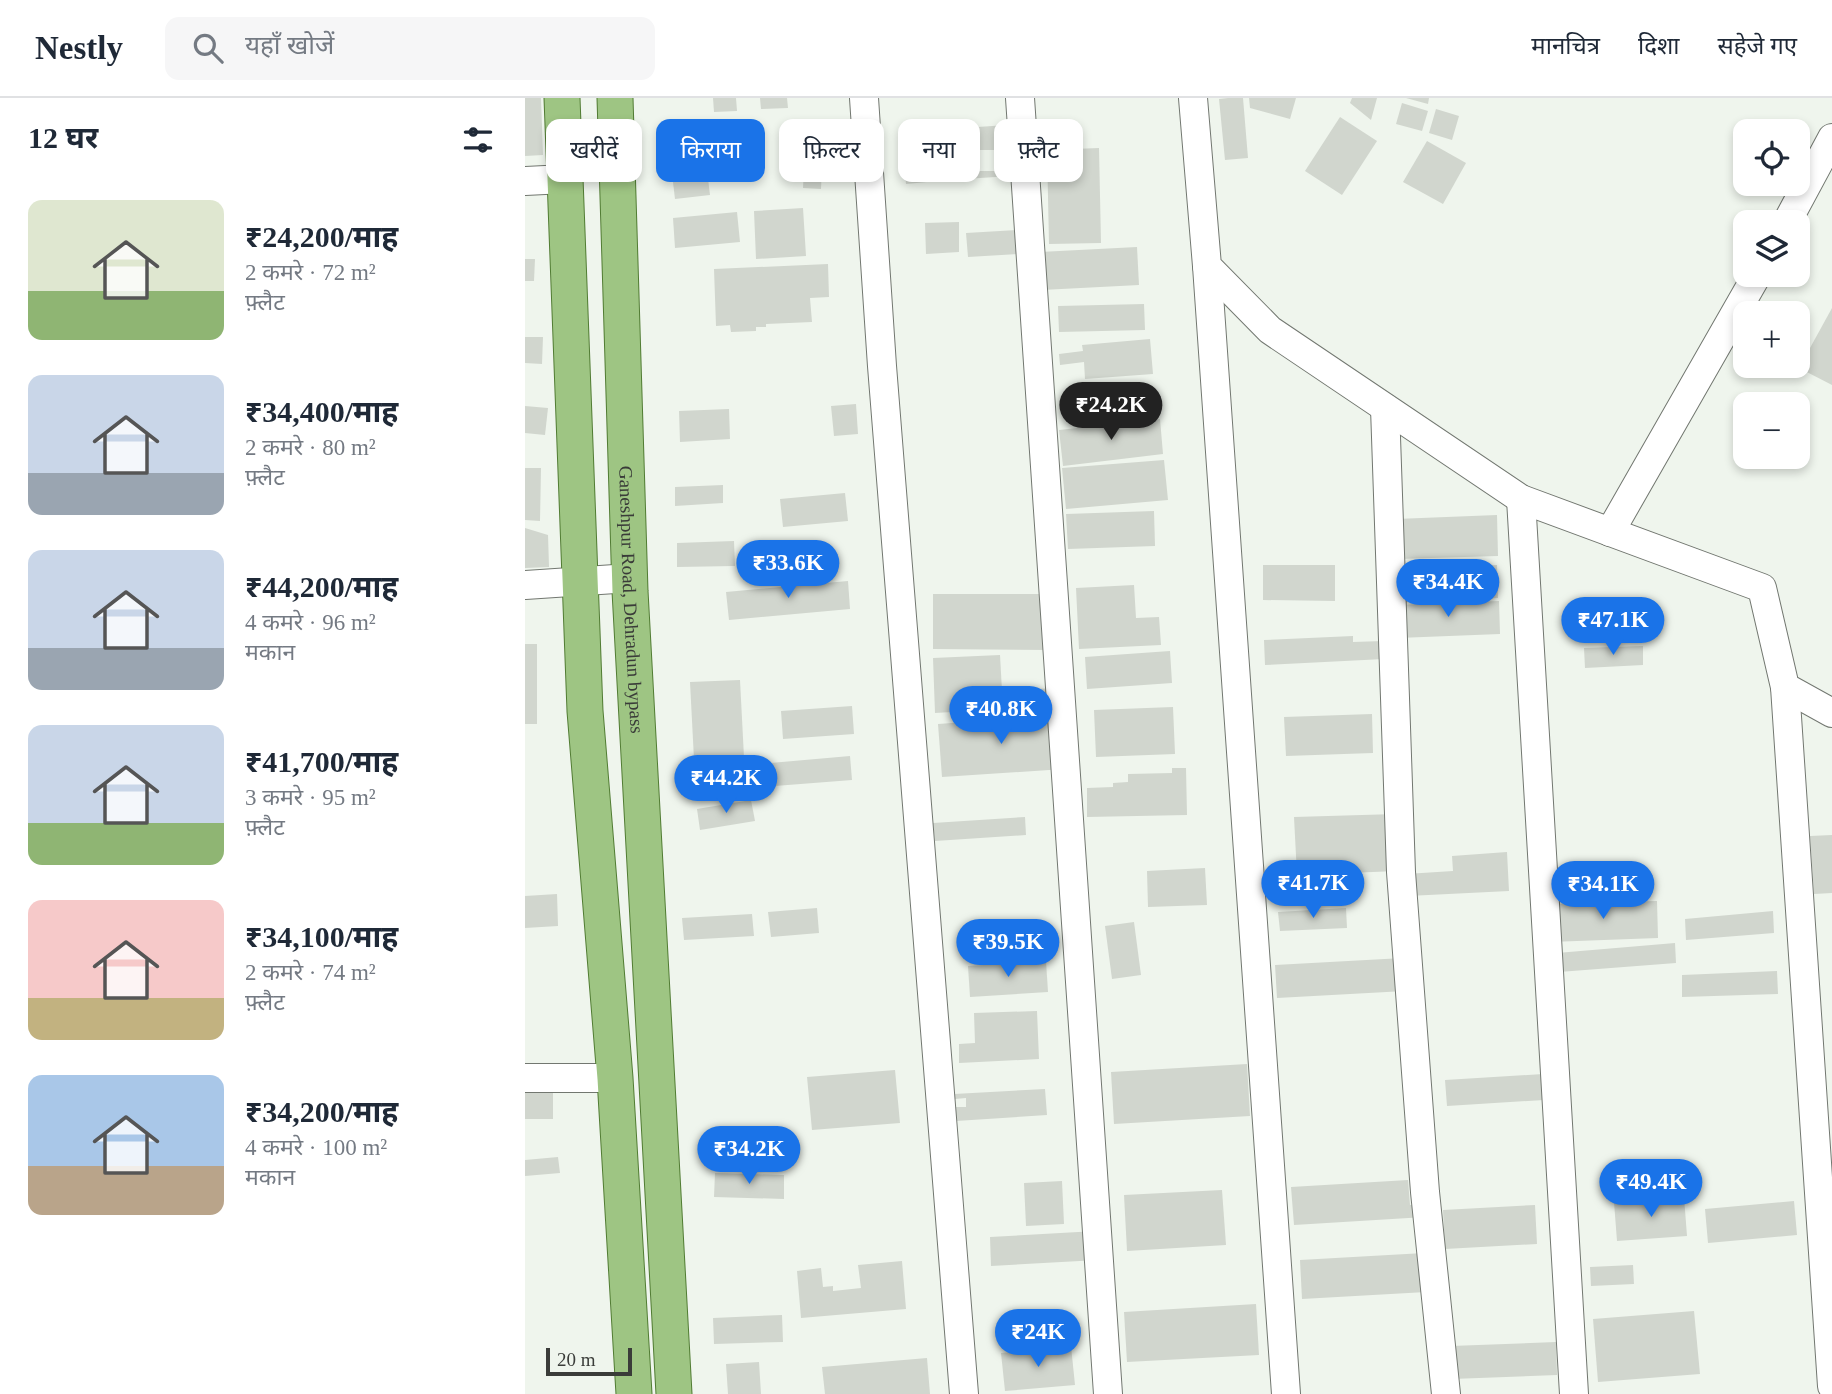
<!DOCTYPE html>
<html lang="hi">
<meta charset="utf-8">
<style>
:root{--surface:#fff;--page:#f6f6f7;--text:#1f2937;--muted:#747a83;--line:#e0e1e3;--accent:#1a73e8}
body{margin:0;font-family:"Times New Roman","Noto Sans Devanagari",serif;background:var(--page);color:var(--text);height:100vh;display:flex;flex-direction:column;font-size:26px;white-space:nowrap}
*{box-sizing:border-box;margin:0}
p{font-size:23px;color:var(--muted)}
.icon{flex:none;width:38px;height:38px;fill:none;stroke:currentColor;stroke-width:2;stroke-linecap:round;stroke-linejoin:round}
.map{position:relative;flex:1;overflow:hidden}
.drawer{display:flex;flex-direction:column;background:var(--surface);width:525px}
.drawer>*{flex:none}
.top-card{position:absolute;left:21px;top:21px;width:665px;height:63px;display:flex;gap:14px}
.fabs{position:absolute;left:1208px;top:21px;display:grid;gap:14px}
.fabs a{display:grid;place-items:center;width:77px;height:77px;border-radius:14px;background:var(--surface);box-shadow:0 4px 10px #0003;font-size:35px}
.scale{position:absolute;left:21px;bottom:18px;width:86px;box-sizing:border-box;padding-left:7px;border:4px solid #3a3c39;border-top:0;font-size:19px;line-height:24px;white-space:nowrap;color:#3a3c39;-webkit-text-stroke:5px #eff5ed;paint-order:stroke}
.price{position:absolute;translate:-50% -60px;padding:0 16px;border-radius:24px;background:var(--accent);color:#fff;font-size:23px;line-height:46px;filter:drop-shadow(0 2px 4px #0008)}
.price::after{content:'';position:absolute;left:50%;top:42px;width:21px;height:16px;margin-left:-10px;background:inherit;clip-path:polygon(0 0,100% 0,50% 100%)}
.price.on{background:#222;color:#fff}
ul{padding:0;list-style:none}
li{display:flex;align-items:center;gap:21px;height:175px;padding:0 28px}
li span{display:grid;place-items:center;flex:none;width:196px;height:140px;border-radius:14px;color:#555}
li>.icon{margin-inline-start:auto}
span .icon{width:84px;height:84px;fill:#fffc;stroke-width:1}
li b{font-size:30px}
h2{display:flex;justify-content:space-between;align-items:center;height:84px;padding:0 28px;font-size:30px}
.tag{padding:0 24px;border-radius:14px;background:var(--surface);box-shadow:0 4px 10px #0003;font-size:24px;line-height:63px}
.tag.on{background:var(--accent);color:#fff}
header{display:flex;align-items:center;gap:42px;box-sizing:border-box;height:98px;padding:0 35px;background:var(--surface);border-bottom:2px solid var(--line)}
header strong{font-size:33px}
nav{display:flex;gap:38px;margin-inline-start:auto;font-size:24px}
.search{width:490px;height:63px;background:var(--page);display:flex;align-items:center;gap:18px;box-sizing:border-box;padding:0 24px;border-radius:14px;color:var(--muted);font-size:26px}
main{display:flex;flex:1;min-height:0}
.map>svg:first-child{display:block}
.building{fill:#d1d6ce;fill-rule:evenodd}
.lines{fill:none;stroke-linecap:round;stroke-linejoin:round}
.minor-casing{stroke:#727770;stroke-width:30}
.major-casing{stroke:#517c33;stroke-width:37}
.minor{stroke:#fff;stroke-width:28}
.major{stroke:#9ec583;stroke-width:35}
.labels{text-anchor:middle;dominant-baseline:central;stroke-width:5;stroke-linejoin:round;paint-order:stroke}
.street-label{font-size:19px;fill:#3a3c39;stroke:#eff5ed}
</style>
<header>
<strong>Nestly</strong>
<div class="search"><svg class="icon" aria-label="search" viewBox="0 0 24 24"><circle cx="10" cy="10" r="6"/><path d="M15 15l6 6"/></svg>यहाँ खोजें</div>
<nav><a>मानचित्र</a><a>दिशा</a><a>सहेजे गए</a></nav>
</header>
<main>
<section class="drawer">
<h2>12 घर<svg class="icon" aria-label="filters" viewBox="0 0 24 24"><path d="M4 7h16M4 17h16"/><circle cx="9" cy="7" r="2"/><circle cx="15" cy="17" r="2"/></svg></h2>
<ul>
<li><span style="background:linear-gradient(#dfe7d0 65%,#8fb573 0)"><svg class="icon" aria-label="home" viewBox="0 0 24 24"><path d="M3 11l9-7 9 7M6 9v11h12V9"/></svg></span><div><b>₹24,200/माह</b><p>2 कमरे · 72 m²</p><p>फ़्लैट</p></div></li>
<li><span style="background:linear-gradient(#c9d6e8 70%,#9aa5b1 0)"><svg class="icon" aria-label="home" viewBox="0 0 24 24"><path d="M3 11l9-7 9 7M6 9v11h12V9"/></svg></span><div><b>₹34,400/माह</b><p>2 कमरे · 80 m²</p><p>फ़्लैट</p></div></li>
<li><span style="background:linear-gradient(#c9d6e8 70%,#9aa5b1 0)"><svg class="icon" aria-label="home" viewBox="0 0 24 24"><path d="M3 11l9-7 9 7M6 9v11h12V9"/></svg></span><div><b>₹44,200/माह</b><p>4 कमरे · 96 m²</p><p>मकान</p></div></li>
<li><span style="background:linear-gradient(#c9d6e8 70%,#8fb573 0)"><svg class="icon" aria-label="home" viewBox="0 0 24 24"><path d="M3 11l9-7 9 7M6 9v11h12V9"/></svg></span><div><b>₹41,700/माह</b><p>3 कमरे · 95 m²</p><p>फ़्लैट</p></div></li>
<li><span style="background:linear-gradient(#f6c9c9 70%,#c2b280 0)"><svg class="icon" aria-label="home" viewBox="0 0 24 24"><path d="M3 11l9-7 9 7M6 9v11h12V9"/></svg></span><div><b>₹34,100/माह</b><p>2 कमरे · 74 m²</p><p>फ़्लैट</p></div></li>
<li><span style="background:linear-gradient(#a9c7e8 65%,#b9a48a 0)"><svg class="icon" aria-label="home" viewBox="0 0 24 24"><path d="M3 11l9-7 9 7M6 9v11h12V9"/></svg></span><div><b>₹34,200/माह</b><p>4 कमरे · 100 m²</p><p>मकान</p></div></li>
</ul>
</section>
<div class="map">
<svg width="1307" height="1296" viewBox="0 0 1307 1296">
<rect width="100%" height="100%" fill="#eff5ed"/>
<g class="building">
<polygon points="0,0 16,0 18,57 0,58"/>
<polygon points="188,0 211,0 212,13 189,14"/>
<polygon points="235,0 262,0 263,10 236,11"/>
<polygon points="703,0 718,0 723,60 700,62 694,1"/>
<polygon points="724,0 771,0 765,21 725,10"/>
<polygon points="827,0 852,0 846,22 825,5"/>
<polygon points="881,0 904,0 903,6"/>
<polygon points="877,5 903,13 897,33 871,26"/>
<polygon points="911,11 934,18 927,42 904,35"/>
<polygon points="815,19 852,43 817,97 780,73"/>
<path d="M495 26 499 77 440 81 438 30ZM453 52H477V73H453Z"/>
<polygon points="428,33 433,81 381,86 376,38"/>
<polygon points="902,43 941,65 918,106 878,84"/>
<polygon points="574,50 576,145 524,146 522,52"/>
<polygon points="180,56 185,97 150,101 145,59"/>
<polygon points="279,69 297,69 296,91 278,90"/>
<polygon points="278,110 281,158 231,161 229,113"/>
<polygon points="212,114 215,144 150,150 148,120"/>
<polygon points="434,124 434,154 401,156 400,125"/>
<polygon points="492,132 494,156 443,159 441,135"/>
<polygon points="612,149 614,187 517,192 515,154"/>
<polygon points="0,161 10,161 9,183 0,183"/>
<polygon points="303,166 304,199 285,200 287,224 241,226 241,229 231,229 231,233 206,234 205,227 191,228 189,171"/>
<polygon points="619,206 620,232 534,234 533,208"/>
<polygon points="1307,210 1307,287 1274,270"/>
<polygon points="0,239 18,239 17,266 0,265"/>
<polygon points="625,241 628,276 560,281 559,264 535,267 534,256 558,253 557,247"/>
<polygon points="331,306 333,336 309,338 306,308"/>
<polygon points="0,308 23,310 20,337 0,335"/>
<polygon points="204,311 205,341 155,344 154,313"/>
<polygon points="635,321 638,356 538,368 534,332"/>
<polygon points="639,362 643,402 541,411 537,370"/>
<polygon points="0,370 16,370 15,423 0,422"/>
<polygon points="198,387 198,405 150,408 150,389"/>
<polygon points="320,395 323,423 258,429 255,401"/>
<polygon points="629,413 630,448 543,451 541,416"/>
<polygon points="972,417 973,458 873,461 871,421"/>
<polygon points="0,430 23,437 24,469 0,470"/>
<polygon points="209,443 210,468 152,469 152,445"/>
<polygon points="738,467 810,467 810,503 738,502"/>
<polygon points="972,467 973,500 873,504 872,471"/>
<polygon points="323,483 325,511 204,522 201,494"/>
<polygon points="609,487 611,520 634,519 636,547 554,551 551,490"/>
<polygon points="408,496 523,496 523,552 408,551"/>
<polygon points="974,503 975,536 873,540 871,507"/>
<polygon points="828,538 828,544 858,543 859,561 740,567 739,542"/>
<rect x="0" y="546" width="12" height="80"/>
<polygon points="1118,548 1118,567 1060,570 1059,550"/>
<polygon points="645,553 647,585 562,591 560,559"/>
<polygon points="475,557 478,611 410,615 408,560"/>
<polygon points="215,582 221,698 171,700 165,584"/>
<polygon points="534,590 534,613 489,614 488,592"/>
<polygon points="327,608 329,636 258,641 256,613"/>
<polygon points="648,609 650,656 571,659 569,612"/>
<polygon points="847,616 848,655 761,658 759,619"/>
<polygon points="536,617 539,671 417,679 413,626"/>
<polygon points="325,658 327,682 237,689 235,666"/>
<polygon points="647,670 661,670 662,717 562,719 562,690 588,689 588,685 603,684 603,676 647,675"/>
<polygon points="226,702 230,723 175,732 172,711"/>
<polygon points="871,716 873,773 772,777 769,719"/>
<polygon points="500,719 501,737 410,743 408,725"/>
<polygon points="1307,737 1307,795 1289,796 1285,738"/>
<polygon points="982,754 984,793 883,798 881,776 928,773 927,758"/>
<polygon points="680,770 682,807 623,809 622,773"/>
<polygon points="32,796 33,828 0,830 0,798"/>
<polygon points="1132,803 1133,840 1025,844 1024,806"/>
<polygon points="292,810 294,835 246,839 243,814"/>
<polygon points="821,810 822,830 755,833 753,814"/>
<polygon points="1248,813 1249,835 1161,842 1160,821"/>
<polygon points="227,816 229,838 159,842 157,820"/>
<polygon points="609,824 616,877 587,881 580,828"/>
<polygon points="1150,845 1151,865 1034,874 1032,855"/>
<polygon points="878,860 880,893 752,900 750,867"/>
<polygon points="521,863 523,894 445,899 443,868"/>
<polygon points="1252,873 1253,896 1157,899 1157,877"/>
<polygon points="512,913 514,961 434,965 434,946 450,945 449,915"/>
<polygon points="722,966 725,1018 589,1026 586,974"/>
<polygon points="370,972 375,1025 287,1032 282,979"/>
<polygon points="1018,976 1019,1002 922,1008 920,982"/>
<polygon points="520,991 522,1017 431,1023 430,1009 441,1009 441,1000 430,1001 429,996"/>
<rect x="0" y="992" width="28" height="29"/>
<polygon points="33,1059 35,1075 0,1078 0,1062"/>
<polygon points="190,1075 259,1077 259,1101 189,1099"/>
<polygon points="883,1082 885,1107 899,1106 900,1119 769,1127 766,1089"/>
<polygon points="537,1083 539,1126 501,1128 499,1085"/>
<polygon points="697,1092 701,1147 602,1153 599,1097"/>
<polygon points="1159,1099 1162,1138 1092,1143 1089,1104"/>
<polygon points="1269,1103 1272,1137 1183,1145 1180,1111"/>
<polygon points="1010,1107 1012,1146 920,1151 918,1112"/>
<polygon points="571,1133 573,1162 466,1168 465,1139"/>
<polygon points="899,1155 901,1194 777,1201 775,1162"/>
<polygon points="377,1163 381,1211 276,1220 272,1173 296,1170 298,1189 308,1188 308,1193 336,1190 333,1167"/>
<polygon points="1108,1167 1109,1186 1066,1188 1065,1169"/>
<polygon points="731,1206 734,1257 602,1264 599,1214"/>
<polygon points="1169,1213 1175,1276 1073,1284 1068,1221"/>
<polygon points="257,1217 258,1244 189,1246 188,1220"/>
<polygon points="1031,1244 1032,1277 927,1281 926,1248"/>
<polygon points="546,1248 550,1287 480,1293 476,1255"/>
<polygon points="402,1260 405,1296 300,1296 297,1269"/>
<polygon points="234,1264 236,1296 203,1296 201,1266"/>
</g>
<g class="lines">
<g class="minor-casing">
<g id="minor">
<polyline points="339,0 357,268 439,1296"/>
<polyline points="495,0 583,1296"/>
<polyline points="668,0 682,168 745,232 996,401 1237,490 1260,589 1307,615"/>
<polyline points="0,83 40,81"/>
<polyline points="1262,124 1307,40"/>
<polyline points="682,168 761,1296"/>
<polyline points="860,310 876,774 900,1094 921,1296"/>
<polyline points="996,401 1049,1296"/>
<polyline points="1085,434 1232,177"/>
<polyline points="0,487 105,480"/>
<polyline points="1260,589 1307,1288"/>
<polyline points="0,980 90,980"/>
</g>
</g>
<g class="major-casing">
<g id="major">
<polyline points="37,0 60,613 90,980 109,1296"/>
<path id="s1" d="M90 0 105 493 149 1296"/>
</g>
</g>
<use href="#minor" class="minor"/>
<use href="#major" class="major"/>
</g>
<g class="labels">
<g class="street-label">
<text stroke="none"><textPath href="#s1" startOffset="502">Ganeshpur Road, Dehradun bypass</textPath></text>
</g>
</g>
</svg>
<div class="fabs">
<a><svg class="icon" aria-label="locate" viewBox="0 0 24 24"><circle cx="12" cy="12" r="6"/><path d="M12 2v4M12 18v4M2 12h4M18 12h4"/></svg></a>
<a><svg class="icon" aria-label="layers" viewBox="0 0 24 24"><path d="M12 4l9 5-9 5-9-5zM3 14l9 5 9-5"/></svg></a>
<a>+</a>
<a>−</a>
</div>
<div class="scale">20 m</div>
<b class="price on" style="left:586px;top:344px">₹24.2K</b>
<b class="price" style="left:263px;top:502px">₹33.6K</b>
<b class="price" style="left:923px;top:521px">₹34.4K</b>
<b class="price" style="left:1088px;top:559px">₹47.1K</b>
<b class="price" style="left:476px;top:648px">₹40.8K</b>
<b class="price" style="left:201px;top:717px">₹44.2K</b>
<b class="price" style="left:788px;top:822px">₹41.7K</b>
<b class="price" style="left:1078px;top:823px">₹34.1K</b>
<b class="price" style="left:483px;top:881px">₹39.5K</b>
<b class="price" style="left:224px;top:1088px">₹34.2K</b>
<b class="price" style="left:1126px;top:1121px">₹49.4K</b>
<b class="price" style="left:513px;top:1271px">₹24K</b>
<div class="top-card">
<a class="tag">खरीदें</a>
<a class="tag on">किराया</a>
<a class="tag">फ़िल्टर</a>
<a class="tag">नया</a>
<a class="tag">फ़्लैट</a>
</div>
</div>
</main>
